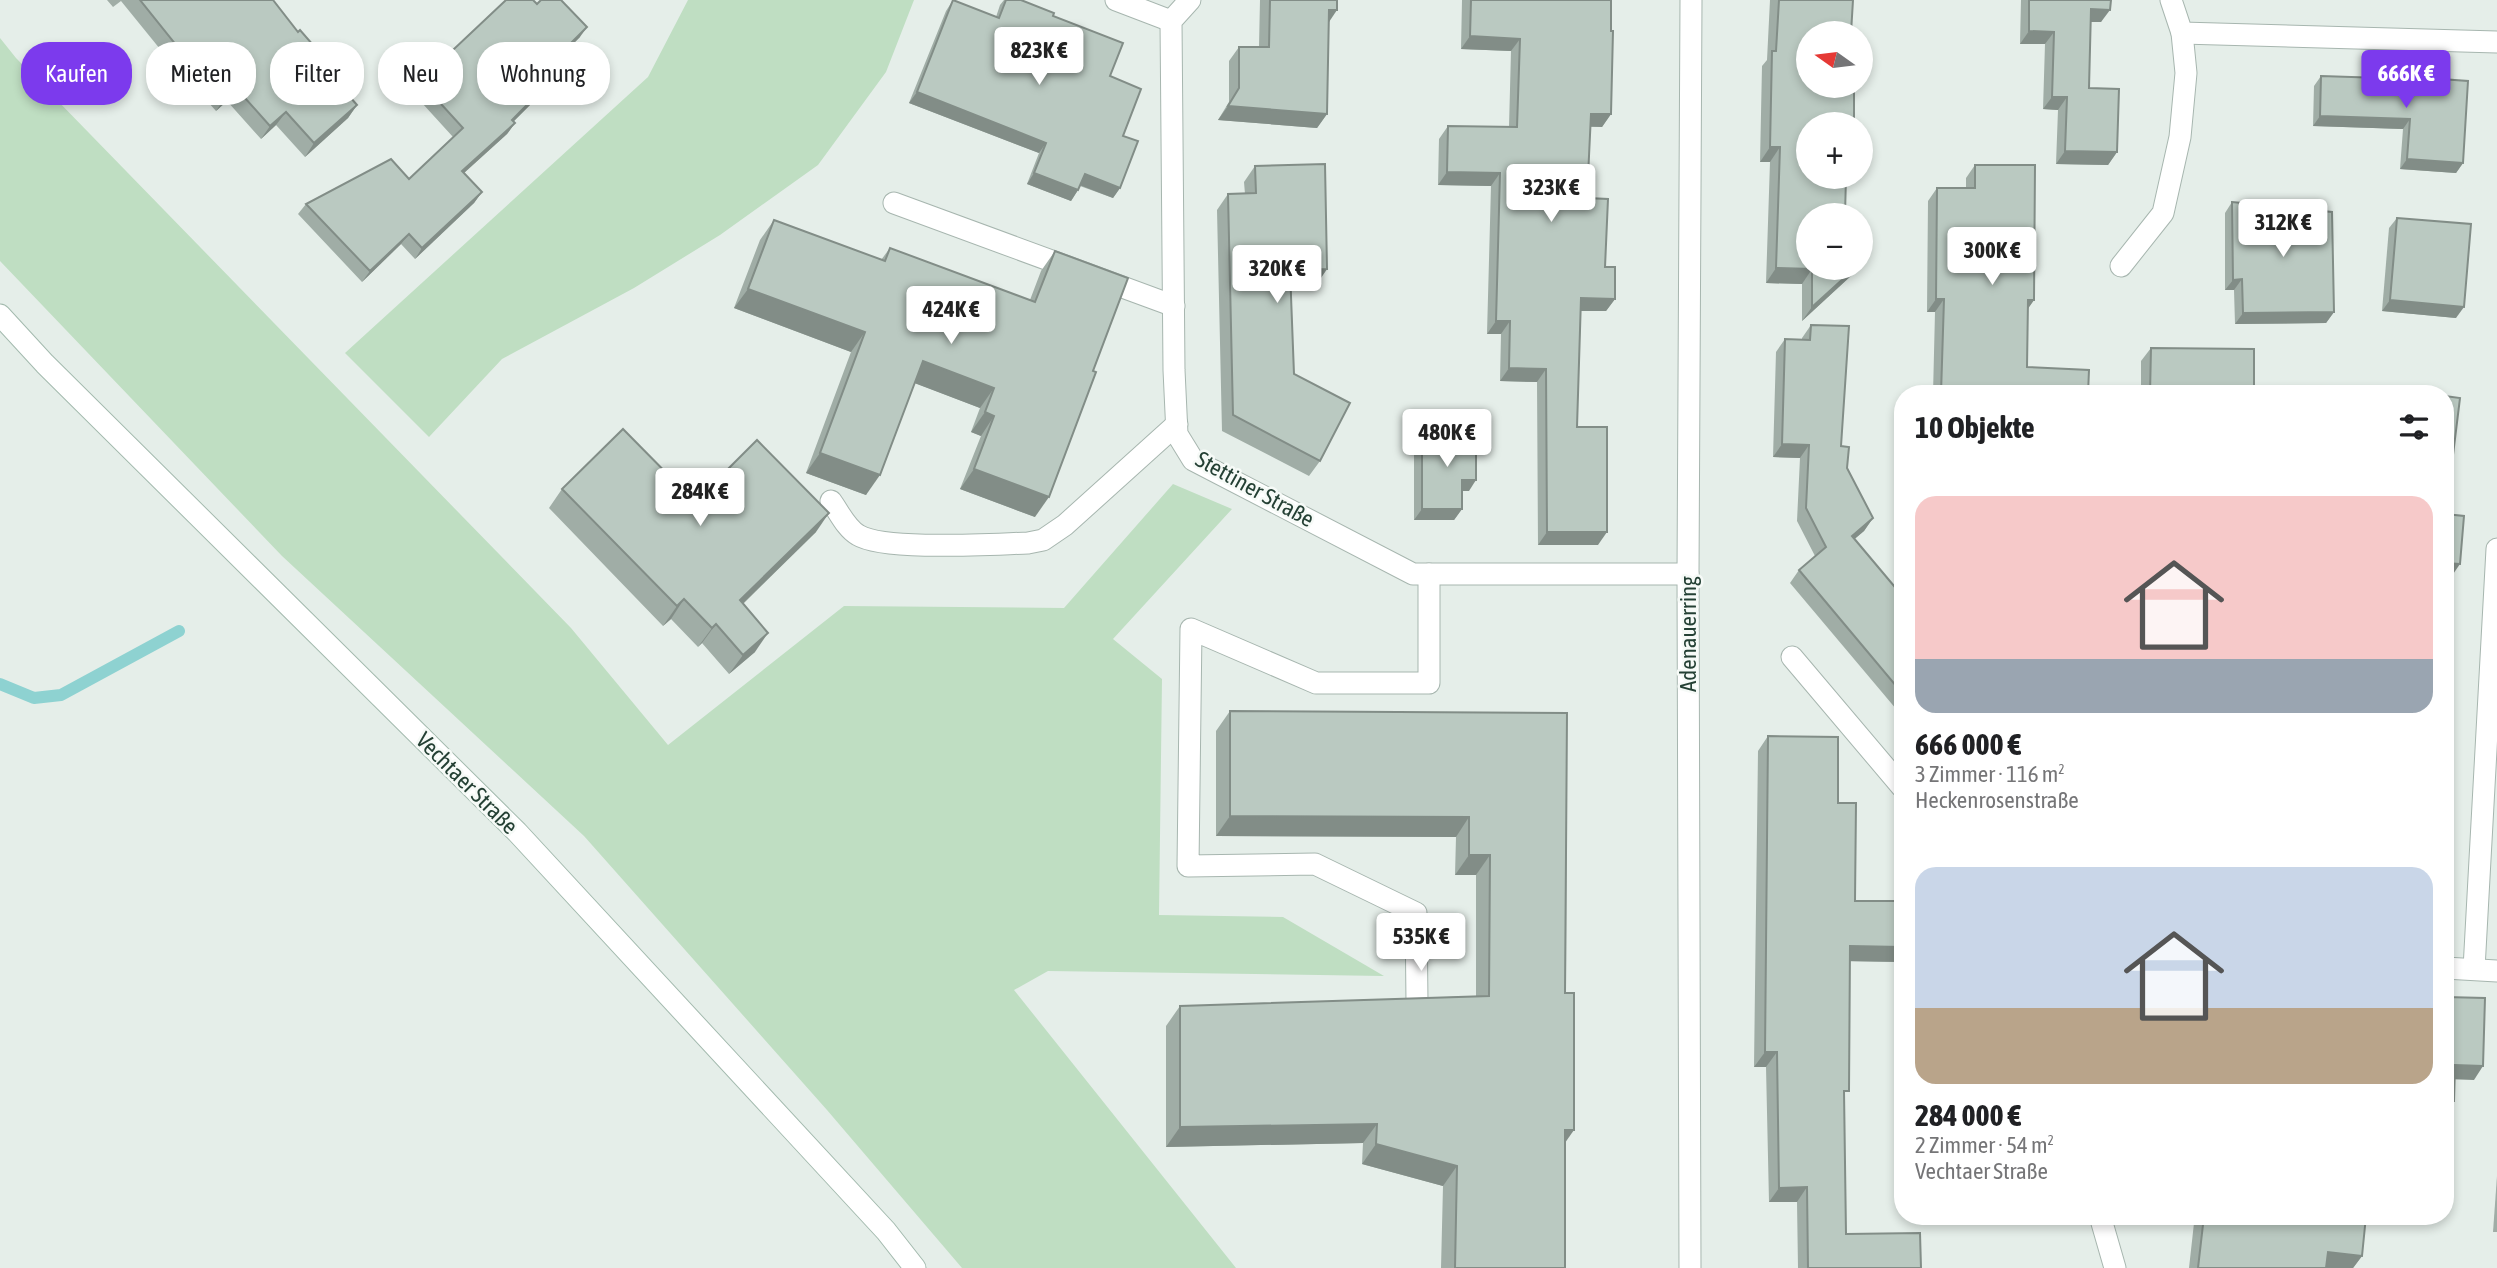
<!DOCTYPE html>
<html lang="de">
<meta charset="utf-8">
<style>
:root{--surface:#fff;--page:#f6f6f6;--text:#202124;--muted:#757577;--accent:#7c3aed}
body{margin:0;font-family:"Asap Condensed",sans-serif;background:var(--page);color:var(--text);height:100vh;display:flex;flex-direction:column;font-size:26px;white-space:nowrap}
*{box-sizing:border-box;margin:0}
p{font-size:23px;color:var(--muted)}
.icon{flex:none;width:38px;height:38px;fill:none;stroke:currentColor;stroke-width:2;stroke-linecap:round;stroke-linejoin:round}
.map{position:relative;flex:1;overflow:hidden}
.panel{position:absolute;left:1894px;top:385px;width:560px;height:840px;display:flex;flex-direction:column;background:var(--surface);border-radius:28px;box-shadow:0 4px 10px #0003}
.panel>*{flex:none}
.hud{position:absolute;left:21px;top:42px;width:665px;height:63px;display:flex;gap:14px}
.needle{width:46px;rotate:284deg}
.buttons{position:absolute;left:1796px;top:21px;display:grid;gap:14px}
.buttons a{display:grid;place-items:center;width:77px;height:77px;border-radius:50%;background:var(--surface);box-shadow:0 4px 10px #0003;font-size:35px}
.price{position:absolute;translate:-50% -60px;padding:0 16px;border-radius:7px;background:#fff;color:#222;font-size:23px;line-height:46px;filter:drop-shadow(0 2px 4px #0008)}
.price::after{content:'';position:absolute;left:50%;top:42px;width:21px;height:16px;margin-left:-10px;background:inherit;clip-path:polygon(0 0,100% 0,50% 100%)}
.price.on{background:var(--accent);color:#fff}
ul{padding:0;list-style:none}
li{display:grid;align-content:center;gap:14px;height:371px;padding:0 21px}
li span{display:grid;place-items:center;height:217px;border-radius:21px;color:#555}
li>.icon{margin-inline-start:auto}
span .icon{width:126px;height:126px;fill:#fffc;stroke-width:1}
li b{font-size:30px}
h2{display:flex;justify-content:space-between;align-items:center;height:84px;padding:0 21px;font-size:30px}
.pill{padding:0 24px;border-radius:28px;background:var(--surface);box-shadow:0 4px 10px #0003;font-size:24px;line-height:63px}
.pill.on{background:var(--accent);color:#fff}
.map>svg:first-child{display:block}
.green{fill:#bfdec2}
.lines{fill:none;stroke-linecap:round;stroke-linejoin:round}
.stream{stroke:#8ed2d1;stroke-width:12}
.service-casing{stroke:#a7b6af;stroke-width:23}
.minor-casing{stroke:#a7b6af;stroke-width:23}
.secondary-casing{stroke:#a3baae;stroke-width:23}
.service{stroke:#fff;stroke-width:21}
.minor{stroke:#fff;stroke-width:21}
.secondary{stroke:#fff;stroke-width:21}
.wall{fill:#a0ada6}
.shaded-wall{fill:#828d87}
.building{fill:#bac9c1;stroke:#828d87;stroke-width:2}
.labels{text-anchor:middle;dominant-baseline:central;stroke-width:5;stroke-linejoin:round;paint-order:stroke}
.street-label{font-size:23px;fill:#244034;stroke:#f6faf7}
</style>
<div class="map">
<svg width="2497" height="1268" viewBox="0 0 2497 1268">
<rect width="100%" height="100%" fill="#e5eee9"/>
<g class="green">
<polygon points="688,0 914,0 886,72 818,165 720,235 634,288 502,359 429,437 345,353 648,77"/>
<polygon points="0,38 16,58 571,628 668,745 844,606 1064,608 1173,484 1232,509 1113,639 1162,679 1159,915 1283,917 1384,976 1048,971 1014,990 1236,1268 962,1268 827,1110 584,836 282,556 0,261"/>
</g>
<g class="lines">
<polyline class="stream" points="0,684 34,698 61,695 179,631"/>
<g class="service-casing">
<g id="service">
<polyline points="894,203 1174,306"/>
<path d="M831 501C839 512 846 528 858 535 884 551 992 544 1028 543L1043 540 1065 525 1177 424"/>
<polyline points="1417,1002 1416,913 1315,864 1188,866 1191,629 1316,683 1429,683 1429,574"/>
</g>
</g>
<g class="minor-casing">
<g id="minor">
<polyline points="1116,0 1171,21"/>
<polyline points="1190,0 1171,21 1174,370 1177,434 1193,460 1413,574 1688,574"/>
<polyline points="2171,0 2182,33 2497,42"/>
<polyline points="2121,266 2163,213 2180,137 2186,73 2182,33"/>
<polyline points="1792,657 1902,787"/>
<polyline points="2445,968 2497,971"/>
<polyline points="2474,969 2497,549"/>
<polyline points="2100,1216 2115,1268"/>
<polyline points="1690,1268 1688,574 1691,0"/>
</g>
</g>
<g class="secondary-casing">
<polyline id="secondary" points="0,315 45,364 517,832 886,1231 915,1268"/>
</g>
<use href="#service" class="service"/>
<use href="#minor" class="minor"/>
<use href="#secondary" class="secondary"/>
</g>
<g class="wall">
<polygon points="107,0 273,0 298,32 334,69 330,75 357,105 348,118 305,157 276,125 261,139 227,101 216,111 200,93 187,105 163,78 173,65 121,1 113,7"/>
<polygon points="953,0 996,17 1000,5 1004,0 1021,0 1053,16 1110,76 1123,136 1120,188 1113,198 1080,186 1078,190 1071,201 1027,184 1039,153 909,103 946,11"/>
<polygon points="1260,0 1337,0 1329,22 1327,114 1317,128 1218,120 1229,102 1229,61 1239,47 1259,47"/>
<polygon points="1462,0 1611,0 1611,114 1602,127 1590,127 1587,198 1615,299 1606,311 1581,311 1577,427 1598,545 1538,545 1537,382 1500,381 1501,334 1487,334 1491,186 1438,185 1439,139 1448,126 1509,127 1511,51 1461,49"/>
<polygon points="1770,0 1853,0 1808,215 1853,274 1802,321 1802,284 1766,283 1770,162 1760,162 1762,66 1767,60"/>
<polygon points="2021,0 2111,0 2101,22 2091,22 2089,88 2117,152 2108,165 2056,164 2058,110 2043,109 2045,44 2020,44"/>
<polygon points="537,4 580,37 570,47 577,54 570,65 513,122 515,123 507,134 464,173 482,192 474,203 415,259 401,244 362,282 298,214 306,204 409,179 453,137 412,92 420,81"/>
<polygon points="2321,76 2411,79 2413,77 2463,163 2456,173 2400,169 2403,129 2313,126 2314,86"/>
<polygon points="1975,165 2034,300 2028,308 2027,367 2088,394 1933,394 1935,312 1927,312 1928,201 1937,188 1966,188 1966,178"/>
<polygon points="1255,166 1327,269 1316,285 1291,285 1294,374 1320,461 1309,476 1222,431 1217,210 1228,194 1245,194 1244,182"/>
<polygon points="2232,202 2334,312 2326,323 2235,324 2234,290 2225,290 2225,213"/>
<polygon points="2397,218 2456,318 2382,311 2389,228"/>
<polygon points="774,220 881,260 890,248 1030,300 1041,271 1055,251 1035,517 960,489 981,436 971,432 980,408 915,383 866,495 806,473 851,352 734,308 760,240"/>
<polygon points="1811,325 1847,468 1873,518 1864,531 1854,539 1894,586 1902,579 1902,716 1790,583 1799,570 1815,556 1797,521 1800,458 1773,457 1776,352 1785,339 1802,340 1802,338"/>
<polygon points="2151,348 2254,394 2141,394 2141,361"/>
<polygon points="1422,435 1469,491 1462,491 1462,509 1454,520 1414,520 1414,446"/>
<polygon points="562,489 695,502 816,532 743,604 755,652 729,674 702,643 698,647 671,619 663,626 549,508"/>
<polygon points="1230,711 1567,713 1565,1268 1441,1268 1443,1186 1362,1164 1363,1143 1166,1147 1166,1026 1180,1006 1476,996 1476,875 1455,875 1456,837 1216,836 1216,731"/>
<polygon points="1768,736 1838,803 1855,901 1902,901 1902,962 1850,961 1844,1097 1846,1234 1921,1268 1798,1268 1797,1202 1769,1202 1766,1067 1754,1067 1758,751"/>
<polygon points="2497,1176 2497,1232 2493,1232"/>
<polygon points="2199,1216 2278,1216 2298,1219 2299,1216 2366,1216 2362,1256 2353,1268 2189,1268 2194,1223"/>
</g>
<g class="shaded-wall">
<polygon points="2091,9 2110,10 2101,22 2082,22"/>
<polygon points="1329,10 1337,10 1327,25"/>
<polygon points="587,27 580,37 561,56 568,46"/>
<polygon points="2029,31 2054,32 2045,44 2020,44"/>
<polygon points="1470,36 1520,39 1511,51 1461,49"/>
<polygon points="577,54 570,65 504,131 512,120"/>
<polygon points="209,80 200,93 187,105 196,92"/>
<polygon points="236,88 227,101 216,111 225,98"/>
<polygon points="917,92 1046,143 1039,153 909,103"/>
<polygon points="2052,97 2067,97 2058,110 2043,109"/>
<polygon points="357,105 348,118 305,157 314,143"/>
<polygon points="1228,106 1327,114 1317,128 1218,120"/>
<polygon points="286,112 276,125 261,139 270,126"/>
<polygon points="1591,114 1611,114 1602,127 1582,126"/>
<polygon points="2320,116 2410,119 2403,129 2313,126"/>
<polygon points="515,123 507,134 454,182 462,171"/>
<polygon points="1770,147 1780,147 1770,162 1760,162"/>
<polygon points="2065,151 2117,152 2108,165 2056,164"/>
<polygon points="2407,159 2463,163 2456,173 2400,169"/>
<polygon points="1447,172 1500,173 1491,186 1438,185"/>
<polygon points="1034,173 1078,190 1071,201 1027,184"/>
<polygon points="1085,174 1120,188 1113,198 1077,184"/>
<polygon points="482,192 474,203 415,259 422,248"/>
<polygon points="409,234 401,244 362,282 370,271"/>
<polygon points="1776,268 1812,269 1802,284 1766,283"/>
<polygon points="1855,268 1858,268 1853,274 1802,321 1812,307"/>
<polygon points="1327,269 1316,285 1279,286 1290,270"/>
<polygon points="2242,279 2234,290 2225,290 2233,280"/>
<polygon points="748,289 865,332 851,352 734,308"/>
<polygon points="1581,298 1615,299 1606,311 1572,311"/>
<polygon points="1936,299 1944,299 1935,312 1927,312"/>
<polygon points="2028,300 2034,300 2025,313"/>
<polygon points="2390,300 2464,307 2456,318 2382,311"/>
<polygon points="2334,312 2326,323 2235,324 2243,313"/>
<polygon points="1496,321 1510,321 1501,334 1487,334"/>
<polygon points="923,361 994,388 980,408 909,381"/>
<polygon points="1509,368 1546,369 1537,382 1500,381"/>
<polygon points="985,412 994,416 981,436 971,432"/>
<polygon points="1782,444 1809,445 1800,458 1773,457"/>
<polygon points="820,453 880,475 866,495 806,473"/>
<polygon points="2445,454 2453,455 2445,466"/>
<polygon points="974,469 1049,497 1035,517 960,489"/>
<polygon points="1462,480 1476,480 1469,491 1454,491"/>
<polygon points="1422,509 1462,509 1454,520 1414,520"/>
<polygon points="829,513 816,532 726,620 740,600"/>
<polygon points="1873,518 1864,531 1843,549 1852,536"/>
<polygon points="1547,532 1607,532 1598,545 1538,545"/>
<polygon points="2445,563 2460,564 2449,580 2445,580"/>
<polygon points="684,599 671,619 663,626 677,606"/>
<polygon points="716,624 702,643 698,647 712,628"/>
<polygon points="768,633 755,652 729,674 743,655"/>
<polygon points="1230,816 1469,817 1456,837 1216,836"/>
<polygon points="1469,855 1490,855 1476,875 1455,875"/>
<polygon points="1850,946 1902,947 1902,962 1839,961"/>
<polygon points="1765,1052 1777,1052 1766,1067 1754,1067"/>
<polygon points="2455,1065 2483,1066 2474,1080 2446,1079"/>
<polygon points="2445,1101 2454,1101 2445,1114"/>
<polygon points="1377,1124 1363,1143 1166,1147 1180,1127"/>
<polygon points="1565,1130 1574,1130 1560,1150"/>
<polygon points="1376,1144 1457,1166 1443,1186 1362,1164"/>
<polygon points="1807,1187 1797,1202 1769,1202 1779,1188"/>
<polygon points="2328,1252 2362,1256 2353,1268 2317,1268"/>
</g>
<g class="building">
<polygon points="140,0 273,0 298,32 300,30 334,69 329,73 357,105 314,143 286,112 270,126 236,88 225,98 209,80 196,92 173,65 184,55"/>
<polygon points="506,0 533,0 537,4 541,0 561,0 587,27 568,46 577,54 512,120 515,123 462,171 482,192 422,248 409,234 370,271 306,204 391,159 409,179 463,128 420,81"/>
<polygon points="953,0 999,18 1006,0 1021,0 1054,13 1053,16 1123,43 1110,76 1141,89 1123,136 1138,141 1120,188 1085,174 1078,190 1034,173 1046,143 917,92"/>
<polygon points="1270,0 1337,0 1337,10 1329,10 1327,114 1228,106 1239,88 1239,47 1269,47"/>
<polygon points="1471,0 1611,0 1611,31 1613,31 1611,114 1591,114 1587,198 1608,199 1605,267 1615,267 1615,299 1581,298 1577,427 1607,427 1607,532 1547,532 1546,369 1509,368 1510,321 1496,321 1500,173 1447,172 1448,126 1517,127 1520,39 1470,36"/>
<polygon points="1779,0 1853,0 1851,33 1808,33 1808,86 1854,86 1854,124 1808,124 1808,177 1846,177 1845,215 1808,215 1808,268 1855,268 1812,307 1812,269 1776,268 1780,147 1770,147 1772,51 1776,51"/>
<polygon points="2029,0 2111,0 2110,10 2091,9 2089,88 2119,89 2117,152 2065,151 2067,97 2052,97 2054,32 2029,31"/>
<polygon points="2321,76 2412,79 2413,77 2468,81 2463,163 2407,159 2410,119 2320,116"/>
<polygon points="1325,164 1327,269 1290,270 1294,374 1350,403 1320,461 1233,415 1228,194 1256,193 1255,166"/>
<polygon points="1975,165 2035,165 2034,300 2028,300 2027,367 2089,370 2088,394 1941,394 1944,299 1936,299 1937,188 1975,188"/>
<polygon points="2232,202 2332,212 2334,312 2243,313 2242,279 2233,280"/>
<polygon points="2397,218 2471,224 2464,307 2390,300"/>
<polygon points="774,220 885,261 890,248 1035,302 1055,251 1128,278 1093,371 1096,372 1049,497 974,469 994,416 985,412 994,388 923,361 880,475 820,453 865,332 748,289"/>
<polygon points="1860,229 1866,230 1863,260 1860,263"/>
<polygon points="1811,325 1849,326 1841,446 1849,447 1847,468 1873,518 1852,536 1894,586 1902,579 1902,693 1799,570 1826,547 1806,508 1809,445 1782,444 1785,339 1810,340"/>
<polygon points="2151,348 2254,349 2254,394 2150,394"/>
<polygon points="2386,388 2430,394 2385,394"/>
<polygon points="2445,396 2460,398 2453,455 2445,454"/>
<polygon points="623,429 695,502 757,440 829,513 740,600 768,633 743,655 716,624 712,628 684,599 677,606 562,489"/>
<polygon points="1422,435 1476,435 1476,480 1462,480 1462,509 1422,509"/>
<polygon points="2445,514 2464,516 2460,564 2445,563"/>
<polygon points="2445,698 2451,699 2449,781 2445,781"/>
<polygon points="1230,711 1567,713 1565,993 1574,993 1574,1130 1565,1130 1565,1268 1455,1268 1457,1166 1376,1144 1377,1124 1180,1127 1180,1006 1489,996 1490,855 1469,855 1469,817 1230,816"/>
<polygon points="1768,736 1838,737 1838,803 1856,803 1855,901 1902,901 1902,947 1850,946 1849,1091 1844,1091 1846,1234 1920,1233 1921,1268 1808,1268 1807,1187 1779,1188 1777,1052 1765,1052"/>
<polygon points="2445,997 2485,998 2483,1066 2455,1065 2454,1101 2445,1101"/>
<polygon points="2204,1216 2278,1216 2307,1220 2308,1216 2366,1216 2362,1256 2328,1252 2326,1268 2198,1268"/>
</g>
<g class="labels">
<g class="street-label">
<text transform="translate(1255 489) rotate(29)">Stettiner Straße</text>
<text transform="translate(1688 634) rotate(-90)">Adenauerring</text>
<text transform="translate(467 783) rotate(45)">Vechtaer Straße</text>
</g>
</g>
</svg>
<div class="buttons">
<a><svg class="needle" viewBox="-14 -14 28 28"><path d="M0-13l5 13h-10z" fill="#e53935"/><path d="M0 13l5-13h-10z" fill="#757577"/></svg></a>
<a>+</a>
<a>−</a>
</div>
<b class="price" style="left:1039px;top:87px">823K €</b>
<b class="price on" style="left:2406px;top:110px">666K €</b>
<b class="price" style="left:1551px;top:224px">323K €</b>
<b class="price" style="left:2283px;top:259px">312K €</b>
<b class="price" style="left:1992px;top:287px">300K €</b>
<b class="price" style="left:1277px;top:305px">320K €</b>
<b class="price" style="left:951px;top:346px">424K €</b>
<b class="price" style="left:1447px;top:469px">480K €</b>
<b class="price" style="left:700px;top:528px">284K €</b>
<b class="price" style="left:1421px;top:973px">535K €</b>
<div class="hud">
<a class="pill on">Kaufen</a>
<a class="pill">Mieten</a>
<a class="pill">Filter</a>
<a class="pill">Neu</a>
<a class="pill">Wohnung</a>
</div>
<section class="panel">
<h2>10 Objekte<svg class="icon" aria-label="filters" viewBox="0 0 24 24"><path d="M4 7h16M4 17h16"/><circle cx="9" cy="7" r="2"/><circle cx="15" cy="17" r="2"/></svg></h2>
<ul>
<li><span style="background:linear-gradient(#f6c9c9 75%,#9aa5b1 0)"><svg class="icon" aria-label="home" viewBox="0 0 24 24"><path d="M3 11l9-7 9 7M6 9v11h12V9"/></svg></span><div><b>666 000 €</b><p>3 Zimmer · 116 m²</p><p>Heckenrosenstraße</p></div></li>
<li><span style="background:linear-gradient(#c9d6e8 65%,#b9a48a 0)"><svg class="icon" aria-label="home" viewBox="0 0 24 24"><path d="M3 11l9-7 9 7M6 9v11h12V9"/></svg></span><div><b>284 000 €</b><p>2 Zimmer · 54 m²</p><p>Vechtaer Straße</p></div></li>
</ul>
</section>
</div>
